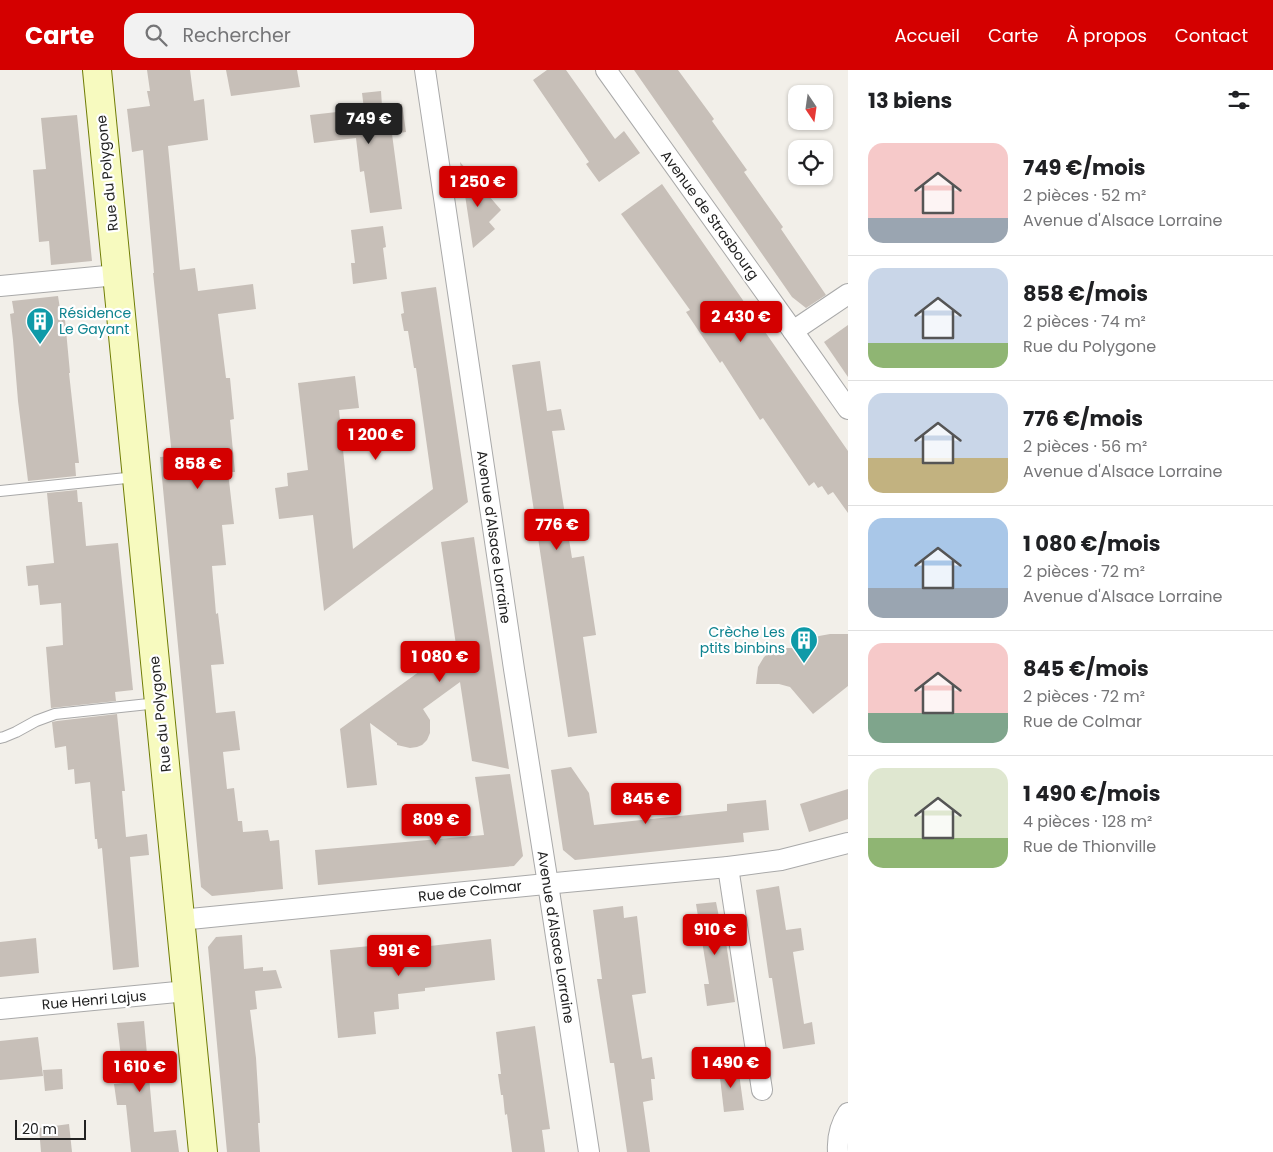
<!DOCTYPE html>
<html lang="fr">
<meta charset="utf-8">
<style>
:root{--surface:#fff;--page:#f2f2f2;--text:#202124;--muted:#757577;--line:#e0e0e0;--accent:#d40000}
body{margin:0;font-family:Poppins,sans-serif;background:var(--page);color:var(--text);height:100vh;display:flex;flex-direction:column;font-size:19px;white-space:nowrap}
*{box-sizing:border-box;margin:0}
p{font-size:16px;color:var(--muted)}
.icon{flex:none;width:28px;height:28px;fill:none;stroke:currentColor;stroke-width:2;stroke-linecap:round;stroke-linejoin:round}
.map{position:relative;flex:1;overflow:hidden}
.details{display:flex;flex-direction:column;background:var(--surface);width:425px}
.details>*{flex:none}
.needle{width:32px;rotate:167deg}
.buttons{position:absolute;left:788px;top:15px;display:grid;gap:10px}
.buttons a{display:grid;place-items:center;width:45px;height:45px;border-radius:10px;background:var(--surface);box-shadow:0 1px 4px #0004;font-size:25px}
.scale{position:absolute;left:15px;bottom:12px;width:71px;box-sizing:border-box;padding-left:5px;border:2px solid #222;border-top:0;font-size:14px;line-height:18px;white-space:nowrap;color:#222;-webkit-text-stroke:4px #fff;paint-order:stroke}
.price{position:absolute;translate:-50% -42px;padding:0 11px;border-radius:5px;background:var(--accent);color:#fff;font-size:16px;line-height:32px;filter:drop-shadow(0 1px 2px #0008)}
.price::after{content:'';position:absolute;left:50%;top:30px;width:15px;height:11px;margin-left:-8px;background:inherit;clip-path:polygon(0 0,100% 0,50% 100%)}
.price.current{background:#222;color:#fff}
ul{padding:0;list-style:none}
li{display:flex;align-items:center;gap:15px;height:125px;padding:0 20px}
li+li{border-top:1px solid var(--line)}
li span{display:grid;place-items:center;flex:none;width:140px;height:100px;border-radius:15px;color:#555}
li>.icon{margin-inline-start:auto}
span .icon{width:60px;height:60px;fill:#fffc;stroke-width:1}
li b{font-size:21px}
h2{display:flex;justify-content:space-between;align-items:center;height:60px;padding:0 20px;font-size:21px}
header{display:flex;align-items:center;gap:30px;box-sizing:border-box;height:70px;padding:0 25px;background:var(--accent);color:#fff}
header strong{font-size:24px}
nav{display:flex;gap:28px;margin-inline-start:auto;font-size:18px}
.search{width:350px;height:45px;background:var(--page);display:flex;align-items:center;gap:12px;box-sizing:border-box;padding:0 18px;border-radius:15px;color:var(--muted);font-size:19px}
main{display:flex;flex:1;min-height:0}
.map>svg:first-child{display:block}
.building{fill:#c7bfb8}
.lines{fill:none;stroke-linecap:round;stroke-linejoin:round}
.lane-casing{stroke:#a9a9a9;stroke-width:12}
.street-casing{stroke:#a9a9a9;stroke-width:22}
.secondary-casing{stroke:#707d05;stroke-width:30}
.lane{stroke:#fff;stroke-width:10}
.street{stroke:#fff;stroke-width:20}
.secondary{stroke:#f7fabf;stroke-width:28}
.labels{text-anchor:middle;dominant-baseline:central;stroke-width:4.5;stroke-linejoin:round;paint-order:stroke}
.street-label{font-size:14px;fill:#222;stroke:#fff}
.culture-label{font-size:14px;fill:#0d838f;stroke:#fff;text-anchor:start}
</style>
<header>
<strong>Carte</strong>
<div class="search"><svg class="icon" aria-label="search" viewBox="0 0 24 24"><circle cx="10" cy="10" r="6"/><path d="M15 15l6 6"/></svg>Rechercher</div>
<nav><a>Accueil</a><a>Carte</a><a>À propos</a><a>Contact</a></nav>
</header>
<main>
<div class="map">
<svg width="848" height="1082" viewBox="0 0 848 1082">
<rect width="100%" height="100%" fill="#f2efe9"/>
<g class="building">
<polygon points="147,0 190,0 194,31 204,29 208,70 168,76 180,200 195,198 198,221 253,214 256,239 218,244 226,308 230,308 234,349 230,350 235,402 228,402 234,454 222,455 226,495 212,496 216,544 218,543 224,594 211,595 216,643 235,641 240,680 223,682 227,719 234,718 238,751 242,751 243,762 268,760 270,771 279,770 283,819 212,826 201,817 160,387 172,386 153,203 154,203 143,80 132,82 127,39 150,36 147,21 150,21"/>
<polygon points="226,0 297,0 300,17 231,26"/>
<polygon points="547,0 566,0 615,69 624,61 640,83 599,112 586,94 589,92 533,10"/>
<polygon points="634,0 678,0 714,49 712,51 747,100 744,102 783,157 781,159 826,225 806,238 792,227"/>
<polygon points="381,21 382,36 402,34 406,62 392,64 402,139 370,143 364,101 360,102 356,68 314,73 310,45 364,39 362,23"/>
<polygon points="77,45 92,191 51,195 49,171 39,172 33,100 46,99 41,48"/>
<polygon points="460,92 501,140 489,152 495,159 473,178"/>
<polygon points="662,114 848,381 848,443 833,422 828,425 822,416 818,418 814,412 809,416 763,348 760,350 722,291 720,293 686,242 690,240 621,144"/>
<polygon points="383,156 386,177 383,178 387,209 353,214 351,193 355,193 351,160"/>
<polygon points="436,217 468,432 324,541 313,445 279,449 275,418 288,416 287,403 308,400 298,313 355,306 359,338 339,340 353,479 433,419 416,298 414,298 408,261 404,261 401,244 404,243 401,222"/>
<polygon points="58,226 60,239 64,239 70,303 69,303 79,393 75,393 76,406 28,411 18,331 13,270 10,244 14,243 12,231"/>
<polygon points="848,255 848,307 824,272"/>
<polygon points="540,291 547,341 561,339 565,360 552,361 562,426 572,488 584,486 596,565 583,567 597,663 568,667 512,295"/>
<polygon points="77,420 78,432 82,432 86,476 118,473 133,620 115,622 116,631 51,638 46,577 63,575 61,533 40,535 38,515 28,516 26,496 54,493 47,423"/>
<polygon points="474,467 509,699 472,691 460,612 423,639 430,650 430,663 427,670 422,675 417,677 410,678 397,675 397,673 370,653 377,715 347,718 340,659 456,575 441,472"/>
<polygon points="830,564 848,564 848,616 813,644 790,617 779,614 756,614 758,597 764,587 770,582 783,578 798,578 811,569 819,566"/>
<polygon points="117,644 125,721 122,721 126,767 147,764 149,785 130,787 139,897 113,900 102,778 98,779 97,769 95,769 90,712 75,714 74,699 68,700 66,676 55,678 52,652 57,651"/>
<polygon points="571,697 589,723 594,755 727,741 727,734 766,730 769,760 743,763 744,772 575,790 563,780 551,700"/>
<polygon points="510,704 523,786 514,796 318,815 315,780 484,765 475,707"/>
<polygon points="848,719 848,749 809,762 800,734"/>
<polygon points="779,816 786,860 801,858 804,880 793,882 804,954 812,952 815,974 783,979 772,908 769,908 756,820"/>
<polygon points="716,832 719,847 722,846 735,932 707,936 704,914 709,914 696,834"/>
<polygon points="623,836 624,848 637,846 646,923 632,925 642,989 652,987 655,1009 651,1009 653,1030 643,1032 650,1082 627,1082 614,993 610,993 597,909 602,909 593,840"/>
<polygon points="242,865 244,899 263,897 263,901 276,900 282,918 255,921 257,939 250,940 256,988 260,1053 258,1053 260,1082 227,1082 208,877 216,867"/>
<polygon points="36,868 39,903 0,907 0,872"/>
<polygon points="491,869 495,910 425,918 425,921 398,924 399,939 374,942 376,964 338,968 330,880 420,871 421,877"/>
<polygon points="144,951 154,1062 176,1060 179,1082 131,1082 126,1035 117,1035 114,1014 124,1013 117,953"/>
<polygon points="535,956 550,1059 542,1060 545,1082 512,1082 507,1044 505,1045 503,1025 501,1025 498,1004 501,1004 496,962"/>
<polygon points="38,967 43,1006 0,1010 0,971"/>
<polygon points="738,996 744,1040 724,1042 719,999"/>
<polygon points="62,999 63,1019 45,1021 43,1000"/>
<polygon points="69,1054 72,1082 41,1082 39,1058"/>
</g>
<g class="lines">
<g class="lane-casing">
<g id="lane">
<polyline points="0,421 136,407"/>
<polyline points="0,668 4,667 16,662 36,651 55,644 158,633"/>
</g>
</g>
<g class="street-casing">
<g id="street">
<polyline points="425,0 514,599 548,814 589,1082"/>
<polyline points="606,0 793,261 848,339"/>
<polyline points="0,216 117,205"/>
<polyline points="793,261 848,224"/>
<polyline points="728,797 762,1020"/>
<polyline points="180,850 566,812 728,797 781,790 848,773"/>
<polyline points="0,939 187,921"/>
<path d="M838 1082C837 1067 840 1055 848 1043"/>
</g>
</g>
<g class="secondary-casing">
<polyline id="secondary" points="97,0 203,1082"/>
</g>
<use href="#lane" class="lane"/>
<use href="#street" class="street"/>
<use href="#secondary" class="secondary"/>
</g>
<defs>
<g id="building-pin" transform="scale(1.4375)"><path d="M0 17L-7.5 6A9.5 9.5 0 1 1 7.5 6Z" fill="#0f9aa8" stroke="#fff"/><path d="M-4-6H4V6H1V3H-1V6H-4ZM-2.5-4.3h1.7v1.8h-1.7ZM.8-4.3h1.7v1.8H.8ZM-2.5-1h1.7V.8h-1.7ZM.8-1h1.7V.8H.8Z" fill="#fff"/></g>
</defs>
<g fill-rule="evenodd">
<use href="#building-pin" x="40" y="251"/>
<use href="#building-pin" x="804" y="570"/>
</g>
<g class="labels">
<g class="street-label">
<text transform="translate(107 103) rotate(-96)">Rue du Polygone</text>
<text transform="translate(710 145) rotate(54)">Avenue de Strasbourg</text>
<text transform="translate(494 467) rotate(82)">Avenue d'Alsace Lorraine</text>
<text transform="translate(160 644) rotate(-96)">Rue du Polygone</text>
<text transform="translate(470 821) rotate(-6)">Rue de Colmar</text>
<text transform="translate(556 867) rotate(81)">Avenue d'Alsace Lorraine</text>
<text transform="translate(94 930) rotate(-5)">Rue Henri Lajus</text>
</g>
<g class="culture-label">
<text x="59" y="243">Résidence<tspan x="59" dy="16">Le Gayant</tspan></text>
<text x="785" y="562" text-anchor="end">Crèche Les<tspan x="785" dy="16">ptits binbins</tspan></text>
</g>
</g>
</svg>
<div class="buttons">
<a><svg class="needle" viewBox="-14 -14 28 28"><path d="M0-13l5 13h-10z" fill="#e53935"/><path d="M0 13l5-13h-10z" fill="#757577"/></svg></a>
<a><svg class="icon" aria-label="locate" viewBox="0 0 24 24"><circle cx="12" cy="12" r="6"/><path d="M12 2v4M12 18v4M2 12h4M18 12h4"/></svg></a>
</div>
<div class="scale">20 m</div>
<b class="price current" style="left:369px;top:75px">749 €</b>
<b class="price" style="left:478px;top:138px">1 250 €</b>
<b class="price" style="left:741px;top:273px">2 430 €</b>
<b class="price" style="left:376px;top:391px">1 200 €</b>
<b class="price" style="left:198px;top:420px">858 €</b>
<b class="price" style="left:557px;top:481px">776 €</b>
<b class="price" style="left:440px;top:613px">1 080 €</b>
<b class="price" style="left:646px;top:755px">845 €</b>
<b class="price" style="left:436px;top:776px">809 €</b>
<b class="price" style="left:715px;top:886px">910 €</b>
<b class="price" style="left:399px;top:907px">991 €</b>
<b class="price" style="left:731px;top:1019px">1 490 €</b>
<b class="price" style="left:140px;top:1023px">1 610 €</b>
</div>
<section class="details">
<h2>13 biens<svg class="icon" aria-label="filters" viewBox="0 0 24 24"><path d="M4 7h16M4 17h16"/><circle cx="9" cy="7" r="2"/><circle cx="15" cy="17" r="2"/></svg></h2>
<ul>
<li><span style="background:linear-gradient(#f6c9c9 75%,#9aa5b1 0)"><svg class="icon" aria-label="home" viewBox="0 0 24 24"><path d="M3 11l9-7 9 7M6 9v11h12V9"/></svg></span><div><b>749 €/mois</b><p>2 pièces · 52 m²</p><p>Avenue d'Alsace Lorraine</p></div></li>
<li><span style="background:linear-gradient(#c9d6e8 75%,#8fb573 0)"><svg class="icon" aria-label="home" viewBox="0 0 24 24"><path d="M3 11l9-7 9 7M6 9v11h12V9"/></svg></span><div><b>858 €/mois</b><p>2 pièces · 74 m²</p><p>Rue du Polygone</p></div></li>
<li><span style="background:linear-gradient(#c9d6e8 65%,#c2b280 0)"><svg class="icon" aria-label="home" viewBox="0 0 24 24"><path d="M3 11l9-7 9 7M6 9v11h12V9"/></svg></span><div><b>776 €/mois</b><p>2 pièces · 56 m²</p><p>Avenue d'Alsace Lorraine</p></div></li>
<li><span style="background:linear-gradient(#a9c7e8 70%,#9aa5b1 0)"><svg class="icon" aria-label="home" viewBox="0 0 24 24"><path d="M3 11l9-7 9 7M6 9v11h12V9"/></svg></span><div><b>1 080 €/mois</b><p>2 pièces · 72 m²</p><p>Avenue d'Alsace Lorraine</p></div></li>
<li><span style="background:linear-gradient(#f6c9c9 70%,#7fa58c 0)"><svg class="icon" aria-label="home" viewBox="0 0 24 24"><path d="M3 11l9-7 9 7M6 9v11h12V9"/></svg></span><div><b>845 €/mois</b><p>2 pièces · 72 m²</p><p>Rue de Colmar</p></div></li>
<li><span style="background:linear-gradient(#dfe7d0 70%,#8fb573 0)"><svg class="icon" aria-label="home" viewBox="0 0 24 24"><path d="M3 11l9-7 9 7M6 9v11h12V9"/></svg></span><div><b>1 490 €/mois</b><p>4 pièces · 128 m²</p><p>Rue de Thionville</p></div></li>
</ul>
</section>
</main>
